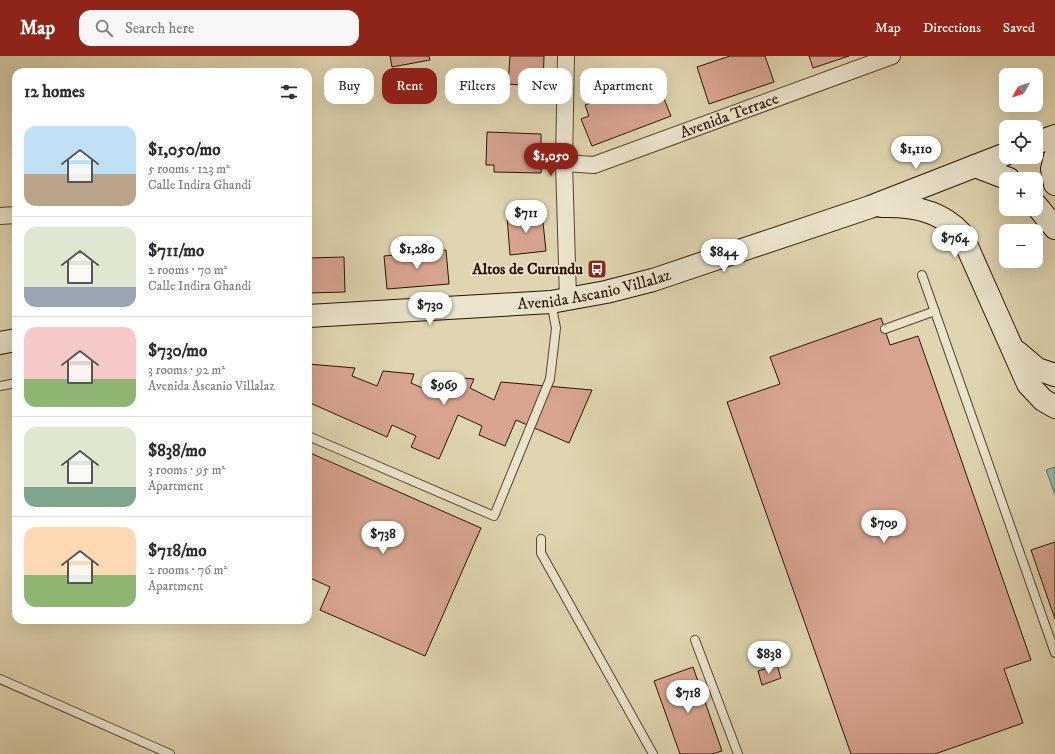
<!DOCTYPE html>
<meta charset="utf-8">
<style>
:root{--surface:#fff;--page:#f7f7f7;--text:#2b2b33;--muted:#7c7c81;--line:#e1e1e2;--accent:#8f2418}
body{margin:0;font-family:"IM FELL DW Pica",serif;background:var(--page);color:var(--text);height:100vh;display:flex;flex-direction:column;font-size:15px;white-space:nowrap}
*{box-sizing:border-box;margin:0}
p{font-size:13px;color:var(--muted)}
.icon{flex:none;width:22px;height:22px;fill:none;stroke:currentColor;stroke-width:2;stroke-linecap:round;stroke-linejoin:round}
.map{position:relative;flex:1;overflow:hidden}
.details{position:absolute;left:12px;top:12px;width:300px;height:556px;display:flex;flex-direction:column;background:var(--surface);border-radius:12px;box-shadow:0 4px 16px #0002}
.details>*{flex:none}
.hud{position:absolute;left:324px;top:12px;width:380px;height:36px;display:flex;gap:8px}
.needle{width:26px;rotate:230deg}
.buttons{position:absolute;left:999px;top:12px;display:grid;gap:8px}
.buttons a{display:grid;place-items:center;width:44px;height:44px;border-radius:8px;background:var(--surface);box-shadow:0 4px 16px #0002;font-size:20px}
.price{position:absolute;translate:-50% -34px;padding:0 9px;border-radius:14px;background:#fff;color:#222;font-size:13px;line-height:26px;filter:drop-shadow(0 1px 2px #0008)}
.price::after{content:'';position:absolute;left:50%;top:24px;width:12px;height:9px;margin-left:-6px;background:inherit;clip-path:polygon(0 0,100% 0,50% 100%)}
.price.active{background:var(--accent);color:#fff}
ul{padding:0;list-style:none}
li{display:flex;align-items:center;gap:12px;height:100px;padding:0 12px}
li+li{border-top:1px solid var(--line)}
li span{display:grid;place-items:center;flex:none;width:112px;height:80px;border-radius:12px;color:#555}
li>.icon{margin-inline-start:auto}
span .icon{width:48px;height:48px;fill:#fffc;stroke-width:1}
li b{font-size:17px}
h2{display:flex;justify-content:space-between;align-items:center;height:48px;padding:0 12px;font-size:17px}
.pill{padding:0 14px;border-radius:12px;background:var(--surface);box-shadow:0 4px 16px #0002;font-size:14px;line-height:36px}
.pill.active{background:var(--accent);color:#fff}
header{display:flex;align-items:center;gap:24px;box-sizing:border-box;height:56px;padding:0 20px;background:var(--accent);color:#fff}
header strong{font-size:19px}
nav{display:flex;gap:22px;margin-inline-start:auto;font-size:14px}
.search{width:280px;height:36px;background:var(--page);display:flex;align-items:center;gap:10px;box-sizing:border-box;padding:0 14px;border-radius:12px;color:var(--muted);font-size:15px}
.map>svg:first-child{display:block}
.water{fill:#93b9ab;stroke:#6a7669}
.building{fill:#d8a490;stroke:#2d1206}
.lines{fill:none;stroke-linecap:round;stroke-linejoin:round}
.lane-casing{stroke:#5a4330;stroke-width:10}
.street-casing{stroke:#5a4330;stroke-width:18}
.secondary-casing{stroke:#2d1206;stroke-width:24}
.lane{stroke:#eae4cc;stroke-width:8}
.street{stroke:#eae4cc;stroke-width:16}
.secondary{stroke:#eae4cc;stroke-width:22}
.labels{text-anchor:middle;dominant-baseline:central;stroke-width:3.5;stroke-linejoin:round;paint-order:stroke}
.street-label{font-size:16px;fill:#2d1206;stroke:#eae4cc}
.poi-label{font-size:16px;font-weight:bold;fill:#2d1206;stroke:#eae4cc;text-anchor:end}
</style>
<header>
<strong>Map</strong>
<div class="search"><svg class="icon" aria-label="search" viewBox="0 0 24 24"><circle cx="10" cy="10" r="6"/><path d="M15 15l6 6"/></svg>Search here</div>
<nav><a>Map</a><a>Directions</a><a>Saved</a></nav>
</header>
<div class="map">
<svg width="1055" height="698" viewBox="0 0 1055 698">
<rect width="100%" height="100%" fill="#dfd5b0"/>
<filter id="stains"><feTurbulence type="fractalNoise" baseFrequency=".005" numOctaves="4"/><feColorMatrix values="0 0 0 0 .2 0 0 0 0 .09 0 0 0 0 .02 0 0 0 .5 -.17"/></filter>
<radialGradient id="worn" r=".72"><stop offset=".6" stop-color="#630" stop-opacity="0"/><stop offset="1" stop-color="#630" stop-opacity=".3"/></radialGradient>
<polygon class="water" points="1055,411 1055,439 1046,414"/>
<g class="building">
<polygon points="390,0 429,0 430,4 392,11"/>
<polygon points="510,0 544,0 543,31 508,28"/>
<polygon points="730,0 765,0 774,26 709,48 697,11"/>
<polygon points="809,0 849,0 813,12"/>
<polygon points="656,23 671,60 592,90 581,63 589,60 585,49"/>
<polygon points="487,76 541,78 541,117 494,116 494,109 486,109"/>
<polygon points="542,157 546,195 510,199 507,160"/>
<polygon points="446,194 449,228 387,233 384,200"/>
<polygon points="344,201 345,236 308,237 308,202"/>
<polygon points="881,262 890,289 918,280 1031,604 1004,613 1023,667 935,698 851,698 727,346 780,328 770,301"/>
<polygon points="308,308 355,312 352,320 377,330 383,315 414,318 411,327 434,337 441,320 474,323 470,332 494,344 501,326 592,334 569,387 516,364 505,390 479,379 482,370 458,359 439,403 411,391 416,380 392,369 387,381 308,346 310,335 308,334"/>
<polygon points="308,396 481,472 425,600 320,554 330,531 308,521"/>
<polygon points="1055,486 1055,563 1031,494"/>
<polygon points="777,609 781,622 762,629 758,615"/>
<polygon points="693,611 722,695 712,698 680,698 654,625"/>
</g>
<g class="lines">
<g class="lane-casing">
<g id="lane">
<polyline points="922,219 1055,597"/>
<polyline points="885,273 935,255"/>
<polyline points="0,330 16,327"/>
<polyline points="308,380 494,460 550,323 556,272 551,246"/>
<polyline points="541,483 541,497 653,698"/>
<polyline points="695,584 738,698"/>
<polyline points="0,623 170,698"/>
</g>
</g>
<g class="street-casing">
<g id="street">
<polyline points="566,0 564,107 568,242"/>
<path id="s1" d="M564 107 594 109 892 0"/>
<polyline points="0,160 16,159"/>
</g>
</g>
<g class="secondary-casing">
<g id="secondary">
<polyline points="1036,87 1055,80"/>
<polyline points="1055,101 1052,113 1055,128"/>
<polyline points="975,110 1009,123"/>
<polyline points="1036,149 1055,172"/>
<path d="M881 150C911 149 940 154 961 177L1028 328 1043 344 1055 351"/>
<path id="s2" d="M308 260 551 246 606 236 653 224 870 151 1006 98"/>
<polyline points="0,287 16,284"/>
<polyline points="1017,296 1037,313 1055,319"/>
</g>
</g>
<use href="#lane" class="lane"/>
<use href="#street" class="street"/>
<use href="#secondary" class="secondary"/>
</g>
<defs>
<g id="bus-square" transform="scale(1)"><rect x="-9" y="-9" width="18" height="18" rx="4" fill="#8f2418" stroke="#eae4cc"/><path d="M-5-6H5V4H4V6H2V4H-2V6H-4V4H-5ZM-3.5-4V0h7V-4ZM-3.5 1.2v1.5H-2V1.2ZM2 1.2v1.5H3.5V1.2Z" fill="#fff"/></g>
</defs>
<g fill-rule="evenodd">
<use href="#bus-square" x="597" y="213"/>
</g>
<g class="labels">
<g class="street-label">
<text stroke="none"><textPath href="#s1" startOffset="174">Avenida Terrace</textPath></text>
<text stroke="none"><textPath href="#s2" startOffset="288">Avenida Ascanio Villalaz</textPath></text>
</g>
<g class="poi-label">
<text x="583" y="213">Altos de Curundu</text>
</g>
</g>
<rect width="100%" height="100%" filter="url(#stains)"/>
<rect width="100%" height="100%" fill="url(#worn)"/>
</svg>
<div class="buttons">
<a><svg class="needle" viewBox="-14 -14 28 28"><path d="M0-13l5 13h-10z" fill="#e53935"/><path d="M0 13l5-13h-10z" fill="#7c7c81"/></svg></a>
<a><svg class="icon" aria-label="locate" viewBox="0 0 24 24"><circle cx="12" cy="12" r="6"/><path d="M12 2v4M12 18v4M2 12h4M18 12h4"/></svg></a>
<a>+</a>
<a>−</a>
</div>
<b class="price" style="left:916px;top:114px">$1,110</b>
<b class="price active" style="left:551px;top:121px">$1,050</b>
<b class="price" style="left:526px;top:178px">$711</b>
<b class="price" style="left:955px;top:203px">$764</b>
<b class="price" style="left:417px;top:214px">$1,280</b>
<b class="price" style="left:724px;top:217px">$844</b>
<b class="price" style="left:430px;top:270px">$730</b>
<b class="price" style="left:444px;top:350px">$969</b>
<b class="price" style="left:884px;top:488px">$709</b>
<b class="price" style="left:383px;top:499px">$738</b>
<b class="price" style="left:769px;top:619px">$838</b>
<b class="price" style="left:688px;top:658px">$718</b>
<div class="hud">
<a class="pill">Buy</a>
<a class="pill active">Rent</a>
<a class="pill">Filters</a>
<a class="pill">New</a>
<a class="pill">Apartment</a>
</div>
<section class="details">
<h2>12 homes<svg class="icon" aria-label="filters" viewBox="0 0 24 24"><path d="M4 7h16M4 17h16"/><circle cx="9" cy="7" r="2"/><circle cx="15" cy="17" r="2"/></svg></h2>
<ul>
<li><span style="background:linear-gradient(#bfe0f5 60%,#b9a48a 0)"><svg class="icon" aria-label="home" viewBox="0 0 24 24"><path d="M3 11l9-7 9 7M6 9v11h12V9"/></svg></span><div><b>$1,050/mo</b><p>5 rooms · 123 m²</p><p>Calle Indira Ghandi</p></div></li>
<li><span style="background:linear-gradient(#dfe7d0 75%,#9aa5b1 0)"><svg class="icon" aria-label="home" viewBox="0 0 24 24"><path d="M3 11l9-7 9 7M6 9v11h12V9"/></svg></span><div><b>$711/mo</b><p>2 rooms · 70 m²</p><p>Calle Indira Ghandi</p></div></li>
<li><span style="background:linear-gradient(#f6c9c9 65%,#8fb573 0)"><svg class="icon" aria-label="home" viewBox="0 0 24 24"><path d="M3 11l9-7 9 7M6 9v11h12V9"/></svg></span><div><b>$730/mo</b><p>3 rooms · 92 m²</p><p>Avenida Ascanio Villalaz</p></div></li>
<li><span style="background:linear-gradient(#dfe7d0 75%,#7fa58c 0)"><svg class="icon" aria-label="home" viewBox="0 0 24 24"><path d="M3 11l9-7 9 7M6 9v11h12V9"/></svg></span><div><b>$838/mo</b><p>3 rooms · 95 m²</p><p>Apartment</p></div></li>
<li><span style="background:linear-gradient(#ffd9b3 60%,#8fb573 0)"><svg class="icon" aria-label="home" viewBox="0 0 24 24"><path d="M3 11l9-7 9 7M6 9v11h12V9"/></svg></span><div><b>$718/mo</b><p>2 rooms · 76 m²</p><p>Apartment</p></div></li>
</ul>
</section>
</div>
